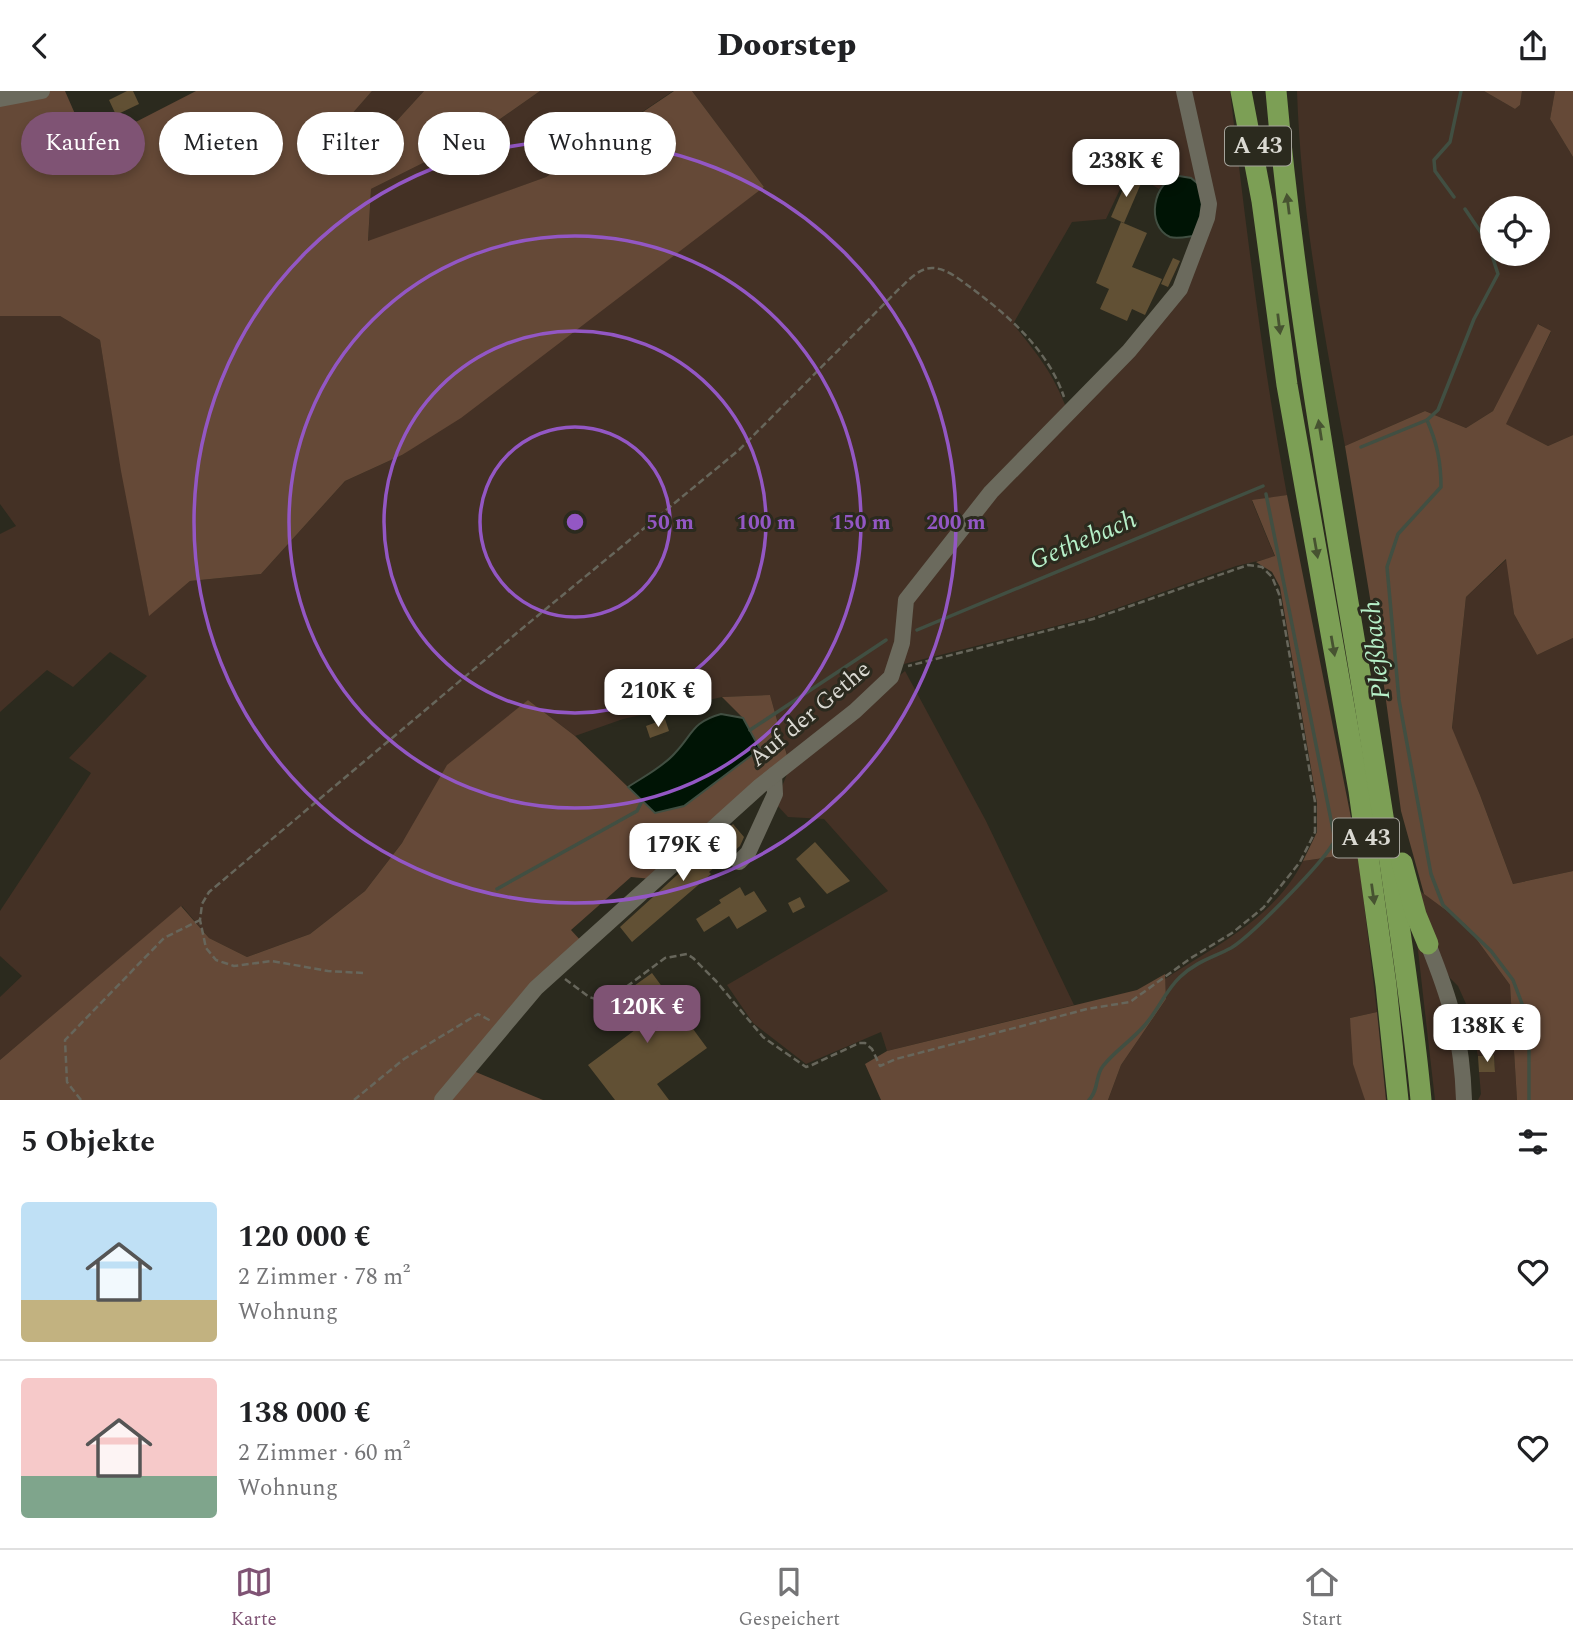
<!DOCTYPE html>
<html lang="de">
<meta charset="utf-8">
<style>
:root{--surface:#fff;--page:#f2f2f2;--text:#202124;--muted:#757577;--line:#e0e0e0;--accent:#7f5374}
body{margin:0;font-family:Spectral,serif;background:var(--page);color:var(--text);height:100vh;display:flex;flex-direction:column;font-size:26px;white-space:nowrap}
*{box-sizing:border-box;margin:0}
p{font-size:23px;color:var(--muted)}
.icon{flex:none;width:38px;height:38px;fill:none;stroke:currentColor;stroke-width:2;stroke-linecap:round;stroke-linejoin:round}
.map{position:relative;height:1009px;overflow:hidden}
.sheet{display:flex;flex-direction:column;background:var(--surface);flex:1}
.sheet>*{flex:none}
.top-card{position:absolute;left:21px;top:21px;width:700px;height:63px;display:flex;gap:14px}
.fabs{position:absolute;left:1480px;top:105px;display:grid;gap:14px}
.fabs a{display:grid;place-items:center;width:70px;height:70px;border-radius:50%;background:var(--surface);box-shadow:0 4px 10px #0003;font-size:35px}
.price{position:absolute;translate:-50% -60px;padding:0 16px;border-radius:14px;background:#fff;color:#222;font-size:23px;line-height:46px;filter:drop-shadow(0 2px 4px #0008)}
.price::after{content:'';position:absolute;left:50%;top:42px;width:21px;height:16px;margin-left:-10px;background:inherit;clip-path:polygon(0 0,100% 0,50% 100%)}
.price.on{background:var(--accent);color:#fff}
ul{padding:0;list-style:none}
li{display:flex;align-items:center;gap:21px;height:175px;padding:0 21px}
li+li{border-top:2px solid var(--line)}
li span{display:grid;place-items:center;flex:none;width:196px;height:140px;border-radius:7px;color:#555}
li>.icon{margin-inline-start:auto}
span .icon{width:84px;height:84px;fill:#fffc;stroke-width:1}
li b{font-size:30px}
h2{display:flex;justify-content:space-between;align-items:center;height:84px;padding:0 21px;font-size:30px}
.chip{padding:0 24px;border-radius:32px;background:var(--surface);box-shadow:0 4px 10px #0003;font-size:24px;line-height:63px}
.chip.on{background:var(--accent);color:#fff}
header{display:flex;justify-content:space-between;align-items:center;height:91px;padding:0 21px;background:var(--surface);font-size:32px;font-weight:800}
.dock{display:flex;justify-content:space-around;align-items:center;height:98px;border-top:2px solid var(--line);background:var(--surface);font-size:19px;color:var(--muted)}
.dock a{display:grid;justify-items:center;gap:4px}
.dock .on{color:var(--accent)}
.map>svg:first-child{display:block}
.green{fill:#443125;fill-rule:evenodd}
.forest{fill:#654937}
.water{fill:#001405;stroke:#414f42;stroke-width:2}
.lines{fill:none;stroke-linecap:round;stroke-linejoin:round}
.stream{stroke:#414f42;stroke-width:3.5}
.building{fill:#615034}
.path{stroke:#67665b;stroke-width:2.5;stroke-dasharray:7 3.5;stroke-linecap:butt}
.minor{stroke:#6b6a5d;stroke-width:16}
.highway{stroke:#7c9f55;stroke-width:21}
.oneway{fill:#475331}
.ring{fill:none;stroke:#9357c4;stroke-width:3.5}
.labels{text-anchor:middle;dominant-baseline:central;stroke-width:6;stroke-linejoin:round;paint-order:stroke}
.shield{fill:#2b2a1e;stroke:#a6a49c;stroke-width:2}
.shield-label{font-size:23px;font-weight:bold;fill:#dad9d2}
.street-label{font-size:24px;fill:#dad9d2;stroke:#2b2a1e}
.water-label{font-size:26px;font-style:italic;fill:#b6efc8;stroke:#2b2a1e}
.centre{fill:#9357c4;stroke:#2b2a1e;stroke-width:3.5}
.ring-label{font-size:21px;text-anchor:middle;font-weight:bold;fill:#9357c4;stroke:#2b2a1e;stroke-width:6;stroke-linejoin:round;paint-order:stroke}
</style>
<header><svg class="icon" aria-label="back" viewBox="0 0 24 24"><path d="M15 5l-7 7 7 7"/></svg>Doorstep<svg class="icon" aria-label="share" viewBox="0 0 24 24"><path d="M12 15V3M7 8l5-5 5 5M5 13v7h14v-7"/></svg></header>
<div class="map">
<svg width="1573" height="1009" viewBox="0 0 1573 1009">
<rect width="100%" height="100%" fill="#2b2a1e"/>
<g class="green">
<polygon points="372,0 424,0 369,60 351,24"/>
<polygon points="540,0 673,0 546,86 368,151 371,98 473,47"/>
<path d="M692 0H1230C1246 135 1262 270 1287 404L1252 410 1275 466 1236 475 1092 526 904 573 908 516 981 421 1183 198 1202 96C1181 86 1177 79 1159 98L1129 79 1106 128 1072 131 1013 233C1036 261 1053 282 1066 316L901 508 897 552 888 585 788 667 770 604 722 606 623 628 575 645 528 609 402 752 365 800 310 843 247 866 209 847 182 815 0 969V906L22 885 0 865V820L91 682 69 667 147 585 110 561 73 596 47 579 0 621V443L16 435 0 413V225H60L100 249 122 381 149 524 190 490 261 483 345 390 402 364 764 96Z"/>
<path d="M1297 0H1484L1515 18 1520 14 1522 0H1555L1550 28 1573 66V344L1548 355 1505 333 1551 241 1539 233 1493 320 1466 337 1425 320 1345 355C1323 238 1301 120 1297 0ZM1493 117H1538V163H1493Z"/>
<polygon points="1507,468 1514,523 1537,564 1573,547 1573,780 1513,793 1480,704 1452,638 1466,506"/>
<polygon points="905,580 986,730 1074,914 887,960 881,941 806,973 753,932 727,894 888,800 824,728 788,726 775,712 788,681"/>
<path d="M1358 762 1377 921 1350 927 1365 1009H1108L1121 974 1166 908 1165 888C1216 854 1275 827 1303 770Z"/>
<polygon points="1416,797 1466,834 1510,894 1517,1009 1478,1009 1481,1003 1479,981 1495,980 1494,964 1478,965 1467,915 1458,895 1450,887 1437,863"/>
<polygon points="1416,842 1454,937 1459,1009 1435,1009"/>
</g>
<g class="forest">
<polygon points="0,0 65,0 89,55 196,0 372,0 351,24 370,59 424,0 540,0 473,47 371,98 368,150 546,86 674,0 692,0 764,96 461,327 402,364 345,390 261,483 190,490 149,525 121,380 100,249 60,225 0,225"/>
<polygon points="1484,0 1522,0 1520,14 1515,18"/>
<polygon points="1555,0 1573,0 1573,66 1550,28"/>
<polygon points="1538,233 1551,240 1506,333 1548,355 1573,344 1573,547 1537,564 1514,523 1506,468 1466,506 1452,637 1480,704 1513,793 1573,780 1573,1009 1517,1009 1510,894 1466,834 1424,803 1401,720 1382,580 1345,355 1425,320 1466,337 1493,320"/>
<polygon points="1287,404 1358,762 1303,770 1317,741 1317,712 1280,496 1272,481 1256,471 1275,465 1252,409"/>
<polygon points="770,604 788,668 652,788 631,786 571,839 582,851 436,1009 0,1009 0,969 181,815 209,847 247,866 310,843 365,800 402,752 447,674 528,609 575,645 655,722 684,715 760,658 743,627 722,606"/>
<polygon points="1165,883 1166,908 1121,974 1108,1009 881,1009 865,973 887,960 1137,899"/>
<polygon points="1377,921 1386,1009 1365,1009 1353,973 1350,927"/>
<polygon points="471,979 543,1009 444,1009"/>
</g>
<g class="water">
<path d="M1179 85 1191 87 1202 96 1205 125 1193 145C1186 146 1177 148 1170 146 1145 135 1153 89 1179 85Z"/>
<path d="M721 623 743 627 760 658 684 715 655 722 628 696C643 686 663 676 675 662 693 643 692 631 721 623Z"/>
</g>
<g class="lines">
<g class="stream">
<polyline points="1454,106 1435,80 1434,69 1450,51 1461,0"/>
<path d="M1427 329C1437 352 1441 371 1441 396L1398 443 1387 476 1399 609 1431 783 1443 814 1491 860 1513 889 1524 918 1529 953V1009"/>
<polyline points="1361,356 1427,329 1438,319 1474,228 1498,183 1488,152 1465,118"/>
<polyline points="917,539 1263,395"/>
<polyline points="750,639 886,549"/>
<polyline points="497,798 637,720 642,710"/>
<path d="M1089 1009C1099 999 1095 985 1103 975 1115 960 1132 949 1145 934 1158 919 1166 899 1180 886 1197 870 1212 867 1231 857 1251 845 1326 769 1335 749L1266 403"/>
</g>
</g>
<g class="building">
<polygon points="127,0 133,0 139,13 116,24 109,9"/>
<polygon points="1129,84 1142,90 1124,132 1111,126"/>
<polygon points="1121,131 1147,142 1132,176 1162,188 1145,224 1132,218 1127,230 1100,218 1109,198 1096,192"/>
<polygon points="1173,167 1180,170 1168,196 1161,193"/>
<polygon points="665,628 669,640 650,647 646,635"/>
<polygon points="733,733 744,746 740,755 709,781 711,783 632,851 620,836"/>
<polygon points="815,751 850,790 827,803 796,768"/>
<polygon points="740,796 745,805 754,800 767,820 737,838 729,825 704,841 696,828 721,812 719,809"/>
<polygon points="800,806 805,816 793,822 788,812"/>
<polygon points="652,882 707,957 657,993 669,1009 615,1009 588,974 635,939 613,910"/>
<polygon points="1494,964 1495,981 1479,981 1478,965"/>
</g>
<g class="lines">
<g class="path">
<path d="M363 882 328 880 272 870 234 875 216 869 206 857 200 829 202 813 209 801 524 536 739 359 900 197C909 189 919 177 932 177 946 177 959 188 970 196 1009 225 1048 259 1064 306"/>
<polyline points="565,888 589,906 606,911 665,867 687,863 693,867 716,890 763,946 806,976 812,974 859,952 865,952 872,958 880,975 896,968 1087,918 1130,911 1191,867 1232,842 1263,817 1300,771 1315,741 1315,711 1279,503 1272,486 1262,476 1248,474 1093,528 908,575"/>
<polyline points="81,1009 67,991 65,949 164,847 200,829"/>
<polyline points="354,1009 404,968 478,923 491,930"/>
</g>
<g class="minor">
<polyline points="0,8 42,0"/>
<polyline points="739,771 748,762 775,703 774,684"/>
<path d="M1428 853C1451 910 1462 947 1464 1009"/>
<polyline points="442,1009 536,897 760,695 855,620 891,586 902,552 906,509 991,401 1129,260 1180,198 1207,127 1209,113 1184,0"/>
</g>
<g class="highway">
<polyline points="1241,0 1262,110 1287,294 1359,700 1386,894 1398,1009"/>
<path d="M1276 0C1299 262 1353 519 1391 778 1402 855 1414 932 1421 1009"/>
<polyline points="1402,772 1416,824 1428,853"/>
</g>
</g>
<defs><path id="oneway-solid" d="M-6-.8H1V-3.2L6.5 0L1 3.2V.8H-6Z" transform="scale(1.75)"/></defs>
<g class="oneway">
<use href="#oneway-solid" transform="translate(1288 113) rotate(-97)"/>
<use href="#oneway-solid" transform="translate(1279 233) rotate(83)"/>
<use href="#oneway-solid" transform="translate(1320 339) rotate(-99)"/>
<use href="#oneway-solid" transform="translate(1316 457) rotate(80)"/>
<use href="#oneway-solid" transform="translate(1333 555) rotate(80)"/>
<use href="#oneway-solid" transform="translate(1373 803) rotate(82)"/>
</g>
<g class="ring">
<circle cx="575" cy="431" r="95"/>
<circle cx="575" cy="431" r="191"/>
<circle cx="575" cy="431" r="286"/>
<circle cx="575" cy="431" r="381"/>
</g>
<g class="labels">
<g class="shield">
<rect x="1225" y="35.5" width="66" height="39" rx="5"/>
<rect x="1333" y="727.5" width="66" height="39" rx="5"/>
</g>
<g class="shield-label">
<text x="1258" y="55">A 43</text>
<text x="1366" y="747">A 43</text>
</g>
<g class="street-label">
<text transform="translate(810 623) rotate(-40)">Auf der Gethe</text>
</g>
<g class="water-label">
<text transform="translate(1083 449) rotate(-23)">Gethebach</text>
<text transform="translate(1376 559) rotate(-96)">Pleßbach</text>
</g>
</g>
<circle cx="575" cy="431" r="10" class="centre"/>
<g class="ring-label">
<text x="670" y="438">50 m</text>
<text x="766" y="438">100 m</text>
<text x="861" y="438">150 m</text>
<text x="956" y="438">200 m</text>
</g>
</svg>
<div class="fabs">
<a><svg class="icon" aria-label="locate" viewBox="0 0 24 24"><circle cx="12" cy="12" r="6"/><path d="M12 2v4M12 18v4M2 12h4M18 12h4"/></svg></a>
</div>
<b class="price" style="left:1126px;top:108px">238K €</b>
<b class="price" style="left:658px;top:638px">210K €</b>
<b class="price" style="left:683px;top:792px">179K €</b>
<b class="price on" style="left:647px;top:954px">120K €</b>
<b class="price" style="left:1487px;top:973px">138K €</b>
<div class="top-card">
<a class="chip on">Kaufen</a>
<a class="chip">Mieten</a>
<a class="chip">Filter</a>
<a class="chip">Neu</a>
<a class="chip">Wohnung</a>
</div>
</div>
<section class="sheet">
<h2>5 Objekte<svg class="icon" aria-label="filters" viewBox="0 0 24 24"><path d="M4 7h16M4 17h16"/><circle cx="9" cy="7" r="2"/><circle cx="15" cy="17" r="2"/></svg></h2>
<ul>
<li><span style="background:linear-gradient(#bfe0f5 70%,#c2b280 0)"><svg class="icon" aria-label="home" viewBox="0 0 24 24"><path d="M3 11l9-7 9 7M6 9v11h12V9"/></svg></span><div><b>120 000 €</b><p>2 Zimmer · 78 m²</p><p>Wohnung</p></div><svg class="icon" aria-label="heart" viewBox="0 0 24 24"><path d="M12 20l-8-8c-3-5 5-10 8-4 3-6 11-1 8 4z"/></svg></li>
<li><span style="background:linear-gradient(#f6c9c9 70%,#7fa58c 0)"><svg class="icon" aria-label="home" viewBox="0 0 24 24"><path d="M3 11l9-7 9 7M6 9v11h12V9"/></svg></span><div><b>138 000 €</b><p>2 Zimmer · 60 m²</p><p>Wohnung</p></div><svg class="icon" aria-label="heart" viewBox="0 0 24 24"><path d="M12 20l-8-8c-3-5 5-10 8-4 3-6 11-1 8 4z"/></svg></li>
</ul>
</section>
<nav class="dock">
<a class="on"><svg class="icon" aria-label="map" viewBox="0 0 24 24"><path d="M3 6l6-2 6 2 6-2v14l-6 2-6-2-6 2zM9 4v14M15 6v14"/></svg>Karte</a>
<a><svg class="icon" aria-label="saved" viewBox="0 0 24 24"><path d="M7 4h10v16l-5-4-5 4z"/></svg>Gespeichert</a>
<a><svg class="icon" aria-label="home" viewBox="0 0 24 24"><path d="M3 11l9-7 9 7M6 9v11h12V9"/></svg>Start</a>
</nav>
